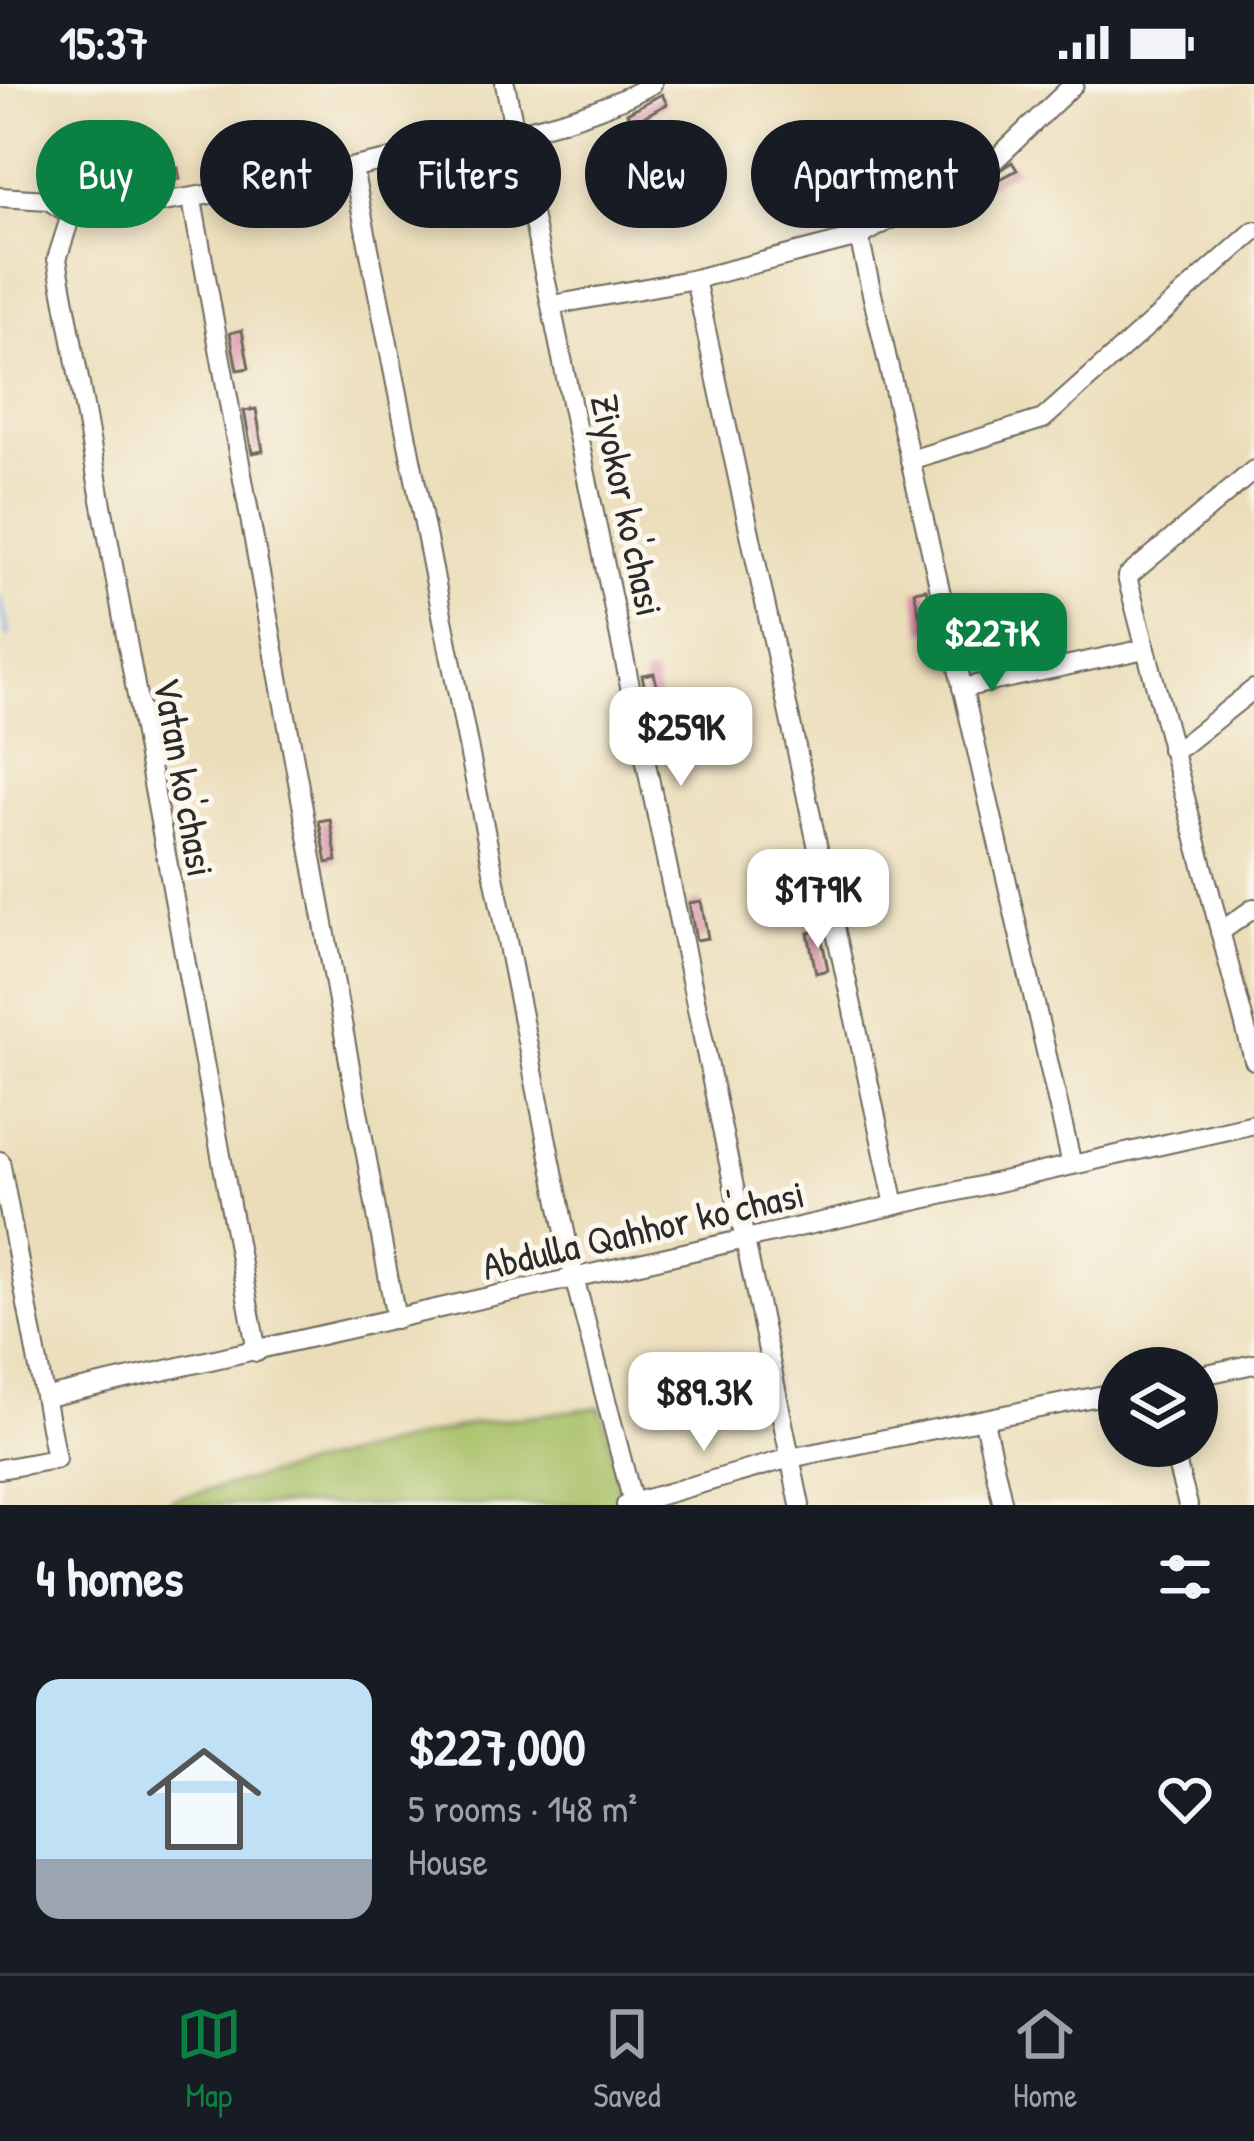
<!DOCTYPE html>
<meta charset="utf-8">
<style>
:root{--surface:#171b24;--page:#20242c;--text:#f1f3f6;--muted:#9ea1a6;--line:#363941;--accent:#0b8043}
body{margin:0;font-family:"Patrick Hand",sans-serif;background:var(--page);color:var(--text);height:100vh;display:flex;flex-direction:column;font-size:45px;white-space:nowrap}
*{box-sizing:border-box;margin:0}
p{font-size:39px;color:var(--muted)}
.icon{flex:none;width:66px;height:66px;fill:none;stroke:currentColor;stroke-width:2;stroke-linecap:round;stroke-linejoin:round}
.map{position:relative;height:1421px;overflow:hidden}
.sheet{display:flex;flex-direction:column;background:var(--surface);flex:1}
.sheet>*{flex:none}
.top-card{position:absolute;left:36px;top:36px;width:1182px;height:108px;display:flex;gap:24px}
.controls{position:absolute;left:1098px;top:1263px;display:grid;gap:24px}
.controls a{display:grid;place-items:center;width:120px;height:120px;border-radius:50%;background:var(--surface);box-shadow:0 6px 18px #0003;font-size:60px}
.price{position:absolute;translate:-50% -102px;padding:0 27px;border-radius:24px;background:#fff;color:#222;font-size:39px;line-height:78px;filter:drop-shadow(0 3px 6px #0008)}
.price::after{content:'';position:absolute;left:50%;top:72px;width:36px;height:27px;margin-left:-18px;background:inherit;clip-path:polygon(0 0,100% 0,50% 100%)}
.price.selected{background:var(--accent);color:#fff}
ul{padding:0;list-style:none}
li{display:flex;align-items:center;gap:36px;height:300px;padding:0 36px}
li span{display:grid;place-items:center;flex:none;width:336px;height:240px;border-radius:24px;color:#555}
li>.icon{margin-inline-start:auto}
span .icon{width:144px;height:144px;fill:#fffc;stroke-width:1}
li b{font-size:51px}
h2{display:flex;justify-content:space-between;align-items:center;height:144px;padding:0 36px;font-size:51px}
.chip{padding:0 42px;border-radius:54px;background:var(--surface);box-shadow:0 6px 18px #0003;font-size:42px;line-height:108px}
.chip.selected{background:var(--accent);color:#fff}
.status{display:flex;justify-content:space-between;align-items:center;height:84px;padding:0 60px;background:var(--surface);direction:ltr}
.status svg{height:33px;fill:currentColor}
.tabs{display:flex;justify-content:space-around;align-items:center;height:168px;border-top:3px solid var(--line);background:var(--surface);font-size:33px;color:var(--muted)}
.tabs a{display:grid;justify-items:center;gap:6px}
.tabs .selected{color:var(--accent)}
.map>svg:first-child{display:block}
.green{fill:#a7c066;stroke:#697648;stroke-width:3}
.lines{fill:none;stroke-linecap:round;stroke-linejoin:round}
.stream{stroke:#74a2dd;stroke-width:4.5}
.building{fill:#da91aa}
.minor-casing{stroke:#6e695d;stroke-width:22}
.minor{stroke:#fff;stroke-width:18}
.labels{text-anchor:middle;dominant-baseline:central;stroke-width:10;stroke-linejoin:round;paint-order:stroke}
.street-label{font-size:39px;fill:#2b2b2b;stroke:#fbf7ec}
</style>
<div class="status"><b>15:37</b><svg viewBox="0 0 49 12"><path d="M0 12V9h3v3zM5 12V6h3v6zM10 12V3h3v9zM15 12V0h3v12zM26 1h20v11H26zM47 4h2v5h-2z"/></svg></div>
<div class="map">
<svg width="1254" height="1421" viewBox="0 0 1254 1421">
<rect width="100%" height="100%" fill="#fbf7ec"/>
<filter id="ink" filterUnits="userSpaceOnUse"><feTurbulence type="fractalNoise" baseFrequency=".00833" numOctaves="2"/><feDisplacementMap in="SourceGraphic" scale="24" xChannelSelector="R" yChannelSelector="G"/><feConvolveMatrix kernelMatrix="1 2 1 2 8 2 1 2 1" color-interpolation-filters="sRGB"/></filter>
<filter id="wash" filterUnits="userSpaceOnUse"><feTurbulence type="fractalNoise" baseFrequency=".004" numOctaves="4" result="noise"/><feDisplacementMap in="SourceGraphic" scale="48" xChannelSelector="R" yChannelSelector="G"/><feGaussianBlur stdDeviation="2.7" result="paint"/><feColorMatrix in="noise" values="0 0 0 0 0 0 0 0 0 0 0 0 0 0 0 0 0 1.4 0 .05"/><feComposite in="paint" operator="in"/></filter>
<g filter="url(#wash)">
<rect width="100%" height="100%" fill="#ebddb9"/>
<polygon class="green" points="601,1323 624,1421 166,1421 172,1415 476,1339"/>
<g class="lines">
<polyline class="stream" points="0,515 8,552"/>
</g>
<g id="blocks">
<g class="building">
<polygon points="662,10 667,20 632,39 627,29"/>
<polygon points="1012,78 1017,86 969,112 967,108"/>
<polygon points="178,84 180,95 141,103 138,93"/>
<polygon points="242,246 249,284 237,286 230,249"/>
<polygon points="256,325 263,367 252,369 244,327"/>
<polygon points="926,505 935,545 923,548 914,507"/>
<polygon points="654,589 663,629 650,632 642,591"/>
<polygon points="330,735 337,777 327,779 319,737"/>
<polygon points="701,817 708,854 696,856 689,819"/>
<polygon points="820,846 828,886 816,889 808,849"/>
</g>
</g>
</g>
<g filter="url(#ink)">
<use href="#blocks" fill-opacity="0" stroke="#6e695d" stroke-width="3"/>
<g class="lines">
<g class="minor-casing">
<g id="minor">
<polyline points="505,0 800,1421"/>
<polyline points="353,84 574,1193 633,1419"/>
<path d="M0 113 48 116 71 131C190 116 307 94 424 68 500 52 583 39 652 0"/>
<polyline points="192,116 396,1235"/>
<polyline points="71,131 57,175 257,1268"/>
<polyline points="859,153 1072,1081"/>
<polyline points="695,195 895,1121"/>
<polyline points="553,221 695,195 859,153 995,76 1074,0"/>
<polyline points="910,376 1043,335 1254,147"/>
<polyline points="1254,386 1127,493 1254,976"/>
<polyline points="962,604 1145,565"/>
<polyline points="1171,665 1182,662 1254,605"/>
<polyline points="1220,848 1254,824"/>
<polyline points="0,1077 56,1375 0,1385"/>
<polyline points="1197,1292 1254,1280"/>
<polyline points="47,1313 1254,1040"/>
<polyline points="984,1337 1003,1421"/>
<polyline points="1172,1362 1188,1421"/>
<polyline points="626,1421 790,1374 1119,1308"/>
</g>
</g>
<use href="#minor" class="minor"/>
</g>
</g>
<g class="labels">
<g class="street-label">
<text transform="translate(628 421) rotate(78)">Ziyokor ko'chasi</text>
<text transform="translate(185 693) rotate(80)">Vatan ko'chasi</text>
<text transform="translate(643 1145) rotate(-13)">Abdulla Qahhor ko'chasi</text>
</g>
</g>
</svg>
<div class="controls">
<a><svg class="icon" aria-label="layers" viewBox="0 0 24 24"><path d="M12 4l9 5-9 5-9-5zM3 14l9 5 9-5"/></svg></a>
</div>
<b class="price selected" style="left:992px;top:611px">$227K</b>
<b class="price" style="left:681px;top:705px">$259K</b>
<b class="price" style="left:818px;top:867px">$179K</b>
<b class="price" style="left:704px;top:1370px">$89.3K</b>
<div class="top-card">
<a class="chip selected">Buy</a>
<a class="chip">Rent</a>
<a class="chip">Filters</a>
<a class="chip">New</a>
<a class="chip">Apartment</a>
</div>
</div>
<section class="sheet">
<h2>4 homes<svg class="icon" aria-label="filters" viewBox="0 0 24 24"><path d="M4 7h16M4 17h16"/><circle cx="9" cy="7" r="2"/><circle cx="15" cy="17" r="2"/></svg></h2>
<ul>
<li><span style="background:linear-gradient(#bfe0f5 75%,#9aa5b1 0)"><svg class="icon" aria-label="home" viewBox="0 0 24 24"><path d="M3 11l9-7 9 7M6 9v11h12V9"/></svg></span><div><b>$227,000</b><p>5 rooms · 148 m²</p><p>House</p></div><svg class="icon" aria-label="heart" viewBox="0 0 24 24"><path d="M12 20l-8-8c-3-5 5-10 8-4 3-6 11-1 8 4z"/></svg></li>
</ul>
</section>
<nav class="tabs">
<a class="selected"><svg class="icon" aria-label="map" viewBox="0 0 24 24"><path d="M3 6l6-2 6 2 6-2v14l-6 2-6-2-6 2zM9 4v14M15 6v14"/></svg>Map</a>
<a><svg class="icon" aria-label="saved" viewBox="0 0 24 24"><path d="M7 4h10v16l-5-4-5 4z"/></svg>Saved</a>
<a><svg class="icon" aria-label="home" viewBox="0 0 24 24"><path d="M3 11l9-7 9 7M6 9v11h12V9"/></svg>Home</a>
</nav>
